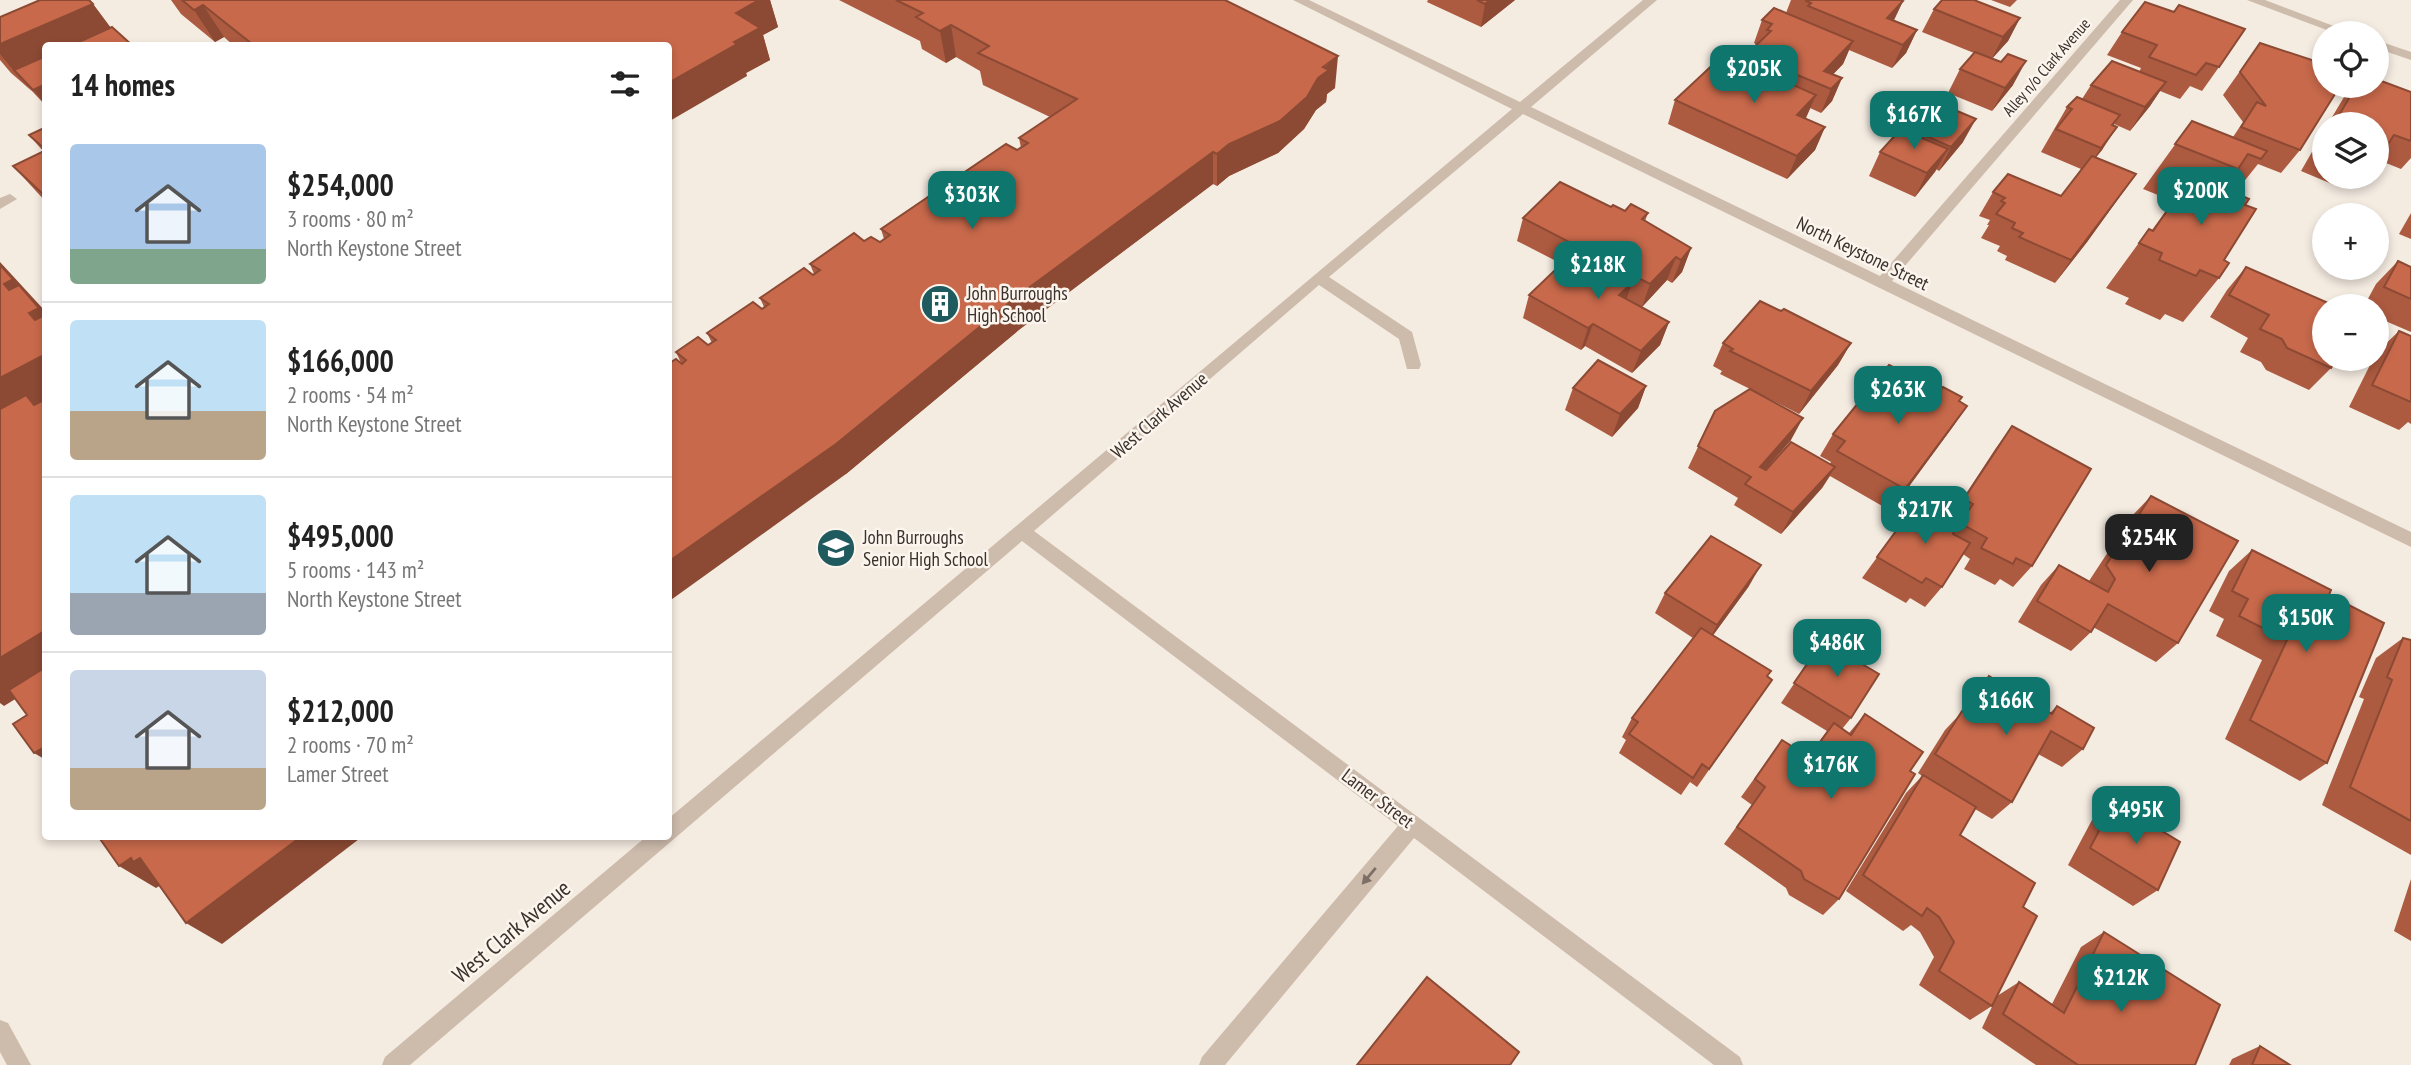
<!DOCTYPE html>
<meta charset="utf-8">
<style>
:root{--surface:#fff;--page:#f2f2f2;--text:#222;--muted:#767676;--line:#e0e0e0;--accent:#0f766e}
body{margin:0;font-family:"PT Sans Narrow",sans-serif;background:var(--page);color:var(--text);height:100vh;display:flex;flex-direction:column;font-size:26px;white-space:nowrap}
*{box-sizing:border-box;margin:0}
p{font-size:23px;color:var(--muted)}
.icon{flex:none;width:38px;height:38px;fill:none;stroke:currentColor;stroke-width:2;stroke-linecap:round;stroke-linejoin:round}
.map{position:relative;flex:1;overflow:hidden}
.panel{position:absolute;left:42px;top:42px;width:630px;height:798px;display:flex;flex-direction:column;background:var(--surface);border-radius:7px;box-shadow:0 4px 10px #0003}
.panel>*{flex:none}
.controls{position:absolute;left:2312px;top:21px;display:grid;gap:14px}
.controls a{display:grid;place-items:center;width:77px;height:77px;border-radius:50%;background:var(--surface);box-shadow:0 4px 10px #0003;font-size:35px}
.price{position:absolute;translate:-50% -60px;padding:0 16px;border-radius:14px;background:var(--accent);color:#fff;font-size:23px;line-height:46px;filter:drop-shadow(0 2px 4px #0008)}
.price::after{content:'';position:absolute;left:50%;top:42px;width:21px;height:16px;margin-left:-10px;background:inherit;clip-path:polygon(0 0,100% 0,50% 100%)}
.price.active{background:#222;color:#fff}
ul{padding:0;list-style:none}
li{display:flex;align-items:center;gap:21px;height:175px;padding:0 28px}
li+li{border-top:2px solid var(--line)}
li span{display:grid;place-items:center;flex:none;width:196px;height:140px;border-radius:7px;color:#555}
li>.icon{margin-inline-start:auto}
span .icon{width:84px;height:84px;fill:#fffc;stroke-width:1}
li b{font-size:30px}
h2{display:flex;justify-content:space-between;align-items:center;height:84px;padding:0 28px;font-size:30px}
.map>svg:first-child{display:block}
.lines{fill:none;stroke-linecap:round;stroke-linejoin:round}
.minor{fill:#cdbbac;fill-rule:evenodd}
.wall{fill:#ac5a40}
.shaded-wall{fill:#8c4a34}
.building{fill:#c8694b;stroke:#8c4a34;stroke-width:2}
.oneway{fill:#7d6f65}
.labels{text-anchor:middle;dominant-baseline:central;stroke-width:5;stroke-linejoin:round;paint-order:stroke}
.far-street-label{font-size:16px;fill:#3b302b;stroke:#fbf5ee}
.street-label{font-size:19px;fill:#3b302b;stroke:#fbf5ee}
.poi-label{font-size:19px;fill:#3b302b;stroke:#fbf5ee;text-anchor:start}
.near-street-label{font-size:23px;fill:#3b302b;stroke:#fbf5ee}
</style>
<div class="map">
<svg width="2411" height="1065" viewBox="0 0 2411 1065">
<rect width="100%" height="100%" fill="#f4ebe1"/>
<g class="lines">
<g class="minor">
<polygon points="1293,0 1309,0 1520,102 1643,0 1657,0 1531,107 1880,276 2120,0 2133,0 1892,281 2411,532 2411,547 1523,114 1329,277 1412,332 1421,365 1419,369 1407,369 1399,339 1319,285 1034,531 1740,1057 1743,1065 1714,1065 1414,838 1225,1065 1199,1065 1202,1057 1398,826 1022,541 410,1065 382,1065 385,1057 647,836 668,836 668,819 1512,109"/>
<polygon points="2247,0 2265,0 2352,33 2335,33"/>
<polygon points="2376,40 2411,52 2411,60 2376,48"/>
<polygon points="10,194 17,199 0,209 0,198"/>
<polygon points="0,1020 8,1023 31,1065 7,1065 0,1052"/>
</g>
</g>
<g class="wall">
<polygon points="171,0 770,0 778,27 763,35 770,60 746,73 747,76 668,46 234,46 224,37 215,42 181,14"/>
<polygon points="839,0 1225,0 1335,88 1327,94 1326,102 1316,110 1304,129 1278,153 1229,176 1217,186 1213,184 1020,329 846,474 681,363 676,352 708,345 712,343 707,333 762,309 764,307 760,298 814,274 810,264 864,241 880,242 884,239 881,229 1017,150 1021,148 1019,138 1050,117 983,85 980,71 956,57 946,63 922,49 920,41"/>
<polygon points="1428,0 1515,0 1481,27 1427,2"/>
<polygon points="1791,0 1900,0 1903,1 1894,20 1917,30 1906,53 1892,68 1849,50 1843,64 1833,74 1842,78 1832,101 1821,113 1810,108 1805,119 1825,127 1815,150 1787,179 1668,124 1675,100 1742,69 1747,54 1757,45 1754,43 1762,20 1786,13"/>
<polygon points="1991,0 2017,0 2010,7"/>
<polygon points="93,4 111,28 46,46 46,106 32,91 11,73 0,60 0,17"/>
<polygon points="1934,9 2020,18 2008,41 1992,58 2013,85 1992,111 1948,93 1960,69 1974,53 1922,32"/>
<polygon points="2122,32 2219,67 2202,91 2190,86 2180,99 2160,91 2150,106 2130,131 2114,124 2102,150 2096,157 2136,174 2087,242 2055,283 2005,260 2007,256 1997,251 2000,246 1981,238 1989,225 1987,225 1990,220 1979,216 1993,192 2061,196 2081,169 2041,152 2067,107 2082,99 2091,85 2139,72 2141,68 2107,55"/>
<polygon points="2260,43 2300,150 2281,173 2258,164 2238,189 2245,205 2224,260 2219,278 2183,322 2165,314 2160,320 2125,304 2129,298 2106,288 2149,229 2152,230 2173,201 2143,189 2192,121 2233,137 2243,122 2223,95"/>
<polygon points="2353,86 2376,86 2411,92 2411,158 2401,169 2376,159 2376,124 2328,124 2344,97"/>
<polygon points="1899,124 1963,142 1939,171 1936,169 1915,197 1869,176 1880,152 1890,141"/>
<polygon points="46,127 46,202 13,166 43,151 29,135"/>
<polygon points="2324,131 2324,177 2347,177 2339,187 2301,171"/>
<polygon points="1611,207 1625,211 1648,213 1645,221 1691,248 1682,272 1672,283 1667,280 1642,307 1626,298 1626,299 1669,322 1660,345 1632,373 1585,346 1581,350 1523,318 1529,295 1562,264 1517,241 1523,218"/>
<polygon points="2411,213 2411,239 2399,234"/>
<polygon points="2398,261 2411,267 2411,332 2376,317 2376,306 2364,306 2376,284"/>
<polygon points="2246,267 2331,368 2309,390 2266,370 2261,362 2240,352 2248,338 2210,317 2227,290"/>
<polygon points="1781,311 1851,343 1838,365 1799,414 1754,391 1791,440 1765,469 1830,464 1831,462 1820,456 1833,434 1959,401 1967,406 1891,511 1830,476 1822,488 1781,534 1734,505 1738,498 1688,468 1715,411 1750,389 1720,374 1722,371 1713,366 1723,343"/>
<polygon points="2399,331 2411,336 2411,424 2408,422 2399,430 2349,407 2373,359 2376,359 2376,353"/>
<polygon points="1646,386 1638,408 1612,437 1565,410 1573,388"/>
<polygon points="2012,426 2032,566 2013,587 2000,579 1995,585 1964,569 1970,559 1963,554 1942,587 1925,607 1910,598 1906,603 1862,578 1918,501 1950,518 1996,448"/>
<polygon points="2151,496 2178,643 2156,662 2093,627 2091,632 2071,651 2018,622 2041,585 2059,565 2089,581 2131,517"/>
<polygon points="2252,550 2329,595 2327,763 2300,781 2225,739 2262,660 2216,636 2224,619 2209,611 2229,571"/>
<polygon points="1749,586 1713,635 1772,680 1697,787 1690,782 1681,795 1619,753 1626,740 1622,737 1632,718 1693,638 1655,613 1665,593"/>
<polygon points="2403,638 2411,640 2411,855 2322,805 2364,699 2359,697 2376,658"/>
<polygon points="1823,641 1851,718 1842,729 1849,733 1865,714 1910,771 1839,899 1823,915 1789,895 1786,888 1724,844 1752,805 1741,797 1782,740 1808,757 1827,731 1781,703"/>
<polygon points="1989,676 2050,713 2057,706 2083,749 2062,767 2038,754 2012,802 1992,819 1975,809 1960,835 2023,907 1992,1006 1970,1020 1919,985 1934,957 1920,932 1911,925 1903,931 1846,891 1906,793 1922,776 1918,773 1945,730 1960,714 1971,696"/>
<polygon points="2114,802 2158,890 2133,906 2068,865 2092,820"/>
<polygon points="2411,879 2411,941 2394,931"/>
<polygon points="2104,932 2195,1065 2036,1065 1982,1028 1997,996 2019,982 2052,1004 2081,947"/>
<polygon points="2260,1046 2290,1065 2229,1065 2232,1059"/>
</g>
<g class="shaded-wall">
<polygon points="744,0 770,0 778,27 763,35 770,60 746,73 747,76 668,122 668,83 734,42 736,13"/>
<polygon points="1490,0 1515,0 1481,27 1485,4"/>
<polygon points="1903,1 1892,24 1887,18"/>
<polygon points="93,4 124,46 46,46 46,105 33,90 14,70 31,92 0,54 0,44"/>
<polygon points="203,5 224,37 215,42 194,10"/>
<polygon points="2020,18 2008,41 1991,60 2003,37"/>
<polygon points="951,25 956,57 946,63 940,31"/>
<polygon points="1917,30 1906,53 1892,68 1903,45"/>
<polygon points="1853,41 1843,64 1822,86 1824,71"/>
<polygon points="1338,56 1335,88 1327,94 1326,102 1316,110 1304,129 1278,153 1229,176 1217,186 1217,154"/>
<polygon points="2026,61 2013,85 1992,111 2005,88"/>
<polygon points="1842,78 1832,101 1821,113 1831,89"/>
<polygon points="2166,82 2150,106 2130,131 2145,107"/>
<polygon points="1816,95 1806,118 1797,115"/>
<polygon points="1976,119 1963,142 1939,171 1951,147"/>
<polygon points="1825,127 1815,150 1787,179 1797,156"/>
<polygon points="2117,127 2102,150 2085,171 2101,148"/>
<polygon points="1948,149 1935,172 1915,197 1927,173"/>
<polygon points="1213,152 1213,184 1020,329 846,474 668,602 668,562 1015,298"/>
<polygon points="2136,174 2087,242 2055,283 2071,260"/>
<polygon points="1691,248 1682,272 1672,283 1681,260"/>
<polygon points="1676,257 1667,280 1642,307 1650,284"/>
<polygon points="0,262 46,312 46,330 29,313 0,279"/>
<polygon points="1632,283 1624,306 1619,295"/>
<polygon points="1669,322 1660,345 1632,373 1641,351"/>
<polygon points="1593,324 1585,346 1581,350 1588,328"/>
<polygon points="1851,343 1838,365 1799,414 1811,391"/>
<polygon points="46,354 46,402 0,431 0,378"/>
<polygon points="1646,386 1638,408 1612,437 1620,414"/>
<polygon points="1967,406 1952,428 1891,511 1905,489"/>
<polygon points="1803,418 1791,440 1749,489 1760,467"/>
<polygon points="1835,467 1822,488 1781,534 1793,512"/>
<polygon points="1761,565 1749,586 1706,645 1717,625"/>
<polygon points="46,630 46,680 4,706 0,703 0,658"/>
<polygon points="46,746 46,760 34,753"/>
<polygon points="302,836 363,836 222,944 186,923"/>
<polygon points="131,858 140,858 166,882 156,888 119,866"/>
</g>
<g class="building">
<polygon points="40,0 89,0 93,4 0,44 0,17"/>
<polygon points="182,0 759,0 736,13 760,28 734,42 737,44 668,83 668,46 249,46 252,44 203,5 194,10"/>
<polygon points="896,0 1225,0 1338,56 1323,67 1329,70 1318,78 1307,97 1280,121 1229,144 1217,154 1213,152 1015,298 836,444 668,562 668,364 676,359 682,364 686,360 676,352 698,337 708,345 716,340 707,333 753,302 762,309 769,304 760,298 804,268 813,275 820,270 810,264 854,233 864,241 871,237 880,242 890,235 881,229 1006,144 1017,150 1028,143 1019,138 1077,99 978,53 989,46 951,25 940,31 916,17 923,13"/>
<polygon points="1477,0 1490,0 1485,4"/>
<polygon points="1807,0 1900,0 1903,1 1887,18 1917,30 1903,45 1808,6 1811,3 1806,1"/>
<polygon points="1942,0 1974,0 2020,18 2003,37 1934,9"/>
<polygon points="2145,2 2174,12 2179,5 2245,29 2219,67 2206,63 2196,75 2149,57 2157,45 2122,32"/>
<polygon points="1774,8 1853,41 1824,71 1842,78 1831,89 1747,54 1771,31 1767,30 1772,24 1762,20"/>
<polygon points="112,27 133,46 70,46"/>
<polygon points="2260,43 2324,64 2324,86 2340,86 2300,150 2241,127 2257,102 2266,106 2240,72"/>
<polygon points="1975,52 2001,62 2008,54 2026,61 2005,88 1960,69"/>
<polygon points="46,56 46,84 33,90 14,70"/>
<polygon points="1719,59 1753,74 1757,69 1816,95 1797,115 1825,127 1797,156 1675,100"/>
<polygon points="2112,61 2166,82 2145,107 2091,85"/>
<polygon points="2376,79 2411,92 2411,141 2394,135 2388,144 2376,141 2376,124 2334,124 2356,86 2376,86"/>
<polygon points="1924,97 1976,119 1951,147 1899,124"/>
<polygon points="2077,97 2120,115 2112,125 2117,127 2101,148 2056,129 2072,109 2067,107"/>
<polygon points="2192,121 2267,151 2261,159 2248,154 2238,169 2175,144"/>
<polygon points="46,127 46,150 29,135"/>
<polygon points="1901,129 1948,149 1927,173 1880,152"/>
<polygon points="2324,141 2324,150 2320,148"/>
<polygon points="46,150 46,197 13,166"/>
<polygon points="2092,156 2136,174 2071,260 2019,237 2023,233 2012,228 2015,223 1996,214 2005,203 2001,201 2005,198 1993,192 2008,174 2061,196"/>
<polygon points="2211,177 2244,191 2242,196 2249,199 2245,205 2256,209 2224,260 2229,263 2219,278 2200,270 2196,276 2159,260 2162,253 2139,243 2149,229 2153,231 2188,181 2195,184 2200,178 2207,181"/>
<polygon points="1560,182 1611,207 1613,205 1625,211 1631,204 1648,213 1642,219 1691,248 1681,260 1676,257 1650,284 1523,218"/>
<polygon points="1574,252 1632,283 1619,295 1669,322 1641,351 1593,324 1588,328 1529,295"/>
<polygon points="2398,261 2411,267 2411,299 2384,287"/>
<polygon points="0,265 13,279 4,284 9,290 19,285 39,308 29,313 35,320 46,314 46,354 0,378"/>
<polygon points="2246,267 2335,306 2324,306 2324,359 2336,359 2331,368 2287,348 2282,339 2260,329 2269,315 2229,295"/>
<polygon points="1760,301 1781,311 1784,309 1851,343 1811,391 1730,351 1733,349 1723,343"/>
<polygon points="2399,331 2411,336 2411,402 2372,385"/>
<polygon points="1598,360 1646,386 1620,414 1573,388"/>
<polygon points="1889,365 1939,391 1943,387 1962,397 1959,401 1967,406 1905,489 1837,451 1845,441 1833,434"/>
<polygon points="1750,389 1803,418 1760,467 1766,470 1791,442 1835,467 1793,512 1745,484 1751,477 1698,446 1715,411"/>
<polygon points="26,395 34,405 46,399 46,630 0,658 0,409"/>
<polygon points="2012,426 2091,469 2032,566 2016,558 2013,564 1981,548 1987,538 1960,523 1973,504 1964,499"/>
<polygon points="2151,496 2238,541 2178,643 2108,604 2091,632 2037,601 2059,565 2108,592 2115,579 2106,565"/>
<polygon points="1918,501 1956,521 1953,534 1970,543 1942,587 1926,578 1922,583 1877,557"/>
<polygon points="1711,536 1761,565 1717,625 1665,593"/>
<polygon points="2252,550 2331,590 2329,595 2384,623 2327,763 2250,720 2287,640 2239,616 2248,599 2232,591"/>
<polygon points="1701,628 1771,671 1767,676 1772,680 1709,769 1702,764 1693,778 1629,734 1638,722 1632,718"/>
<polygon points="2403,638 2411,640 2411,821 2350,787 2392,680 2387,677"/>
<polygon points="1823,641 1879,674 1851,718 1794,683"/>
<polygon points="46,667 46,746 34,753 13,724 27,715 9,690"/>
<polygon points="1989,676 2052,714 2057,706 2094,728 2083,749 2051,731 2012,802 1935,754 1962,711 1967,714"/>
<polygon points="1865,714 1923,752 1910,771 1915,774 1839,899 1804,879 1801,871 1737,827 1765,787 1755,779 1782,740 1809,757 1834,723 1851,735"/>
<polygon points="1923,775 1976,807 1960,835 2035,883 2023,907 2037,916 1992,1006 1939,971 1954,942 1939,917 1927,908 1922,916 1863,875"/>
<polygon points="2114,802 2180,842 2158,890 2090,848"/>
<polygon points="98,836 302,836 186,923 140,858 133,862 131,858 119,866"/>
<polygon points="2104,932 2220,1005 2195,1065 2078,1065 2003,1014 2019,982 2064,1013"/>
<polygon points="1427,977 1519,1052 1510,1065 1357,1065"/>
<polygon points="2260,1046 2290,1065 2252,1065"/>
</g>
<defs><path id="oneway-solid" d="M-6-.8H1V-3.2L6.5 0L1 3.2V.8H-6Z" transform="scale(1.75)"/></defs>
<use class="oneway" href="#oneway-solid" transform="translate(1369 876) rotate(130)"/>
<defs>
<g id="building-disc" transform="scale(2.0125)"><circle r="9.5" fill="#1f5a5e" stroke="#fbf5ee"/><path d="M-4-6H4V6H1V3H-1V6H-4ZM-2.5-4.3h1.7v1.8h-1.7ZM.8-4.3h1.7v1.8H.8ZM-2.5-1h1.7V.8h-1.7ZM.8-1h1.7V.8H.8Z" fill="#fff"/></g>
<g id="school-disc" transform="scale(2.0125)"><circle r="9.5" fill="#1f5a5e" stroke="#fbf5ee"/><path d="M0-5L7-2L0 1L-7-2ZM-4 1L0 2.5L4 1V4Q0 6-4 4Z" fill="#fff"/></g>
</defs>
<g fill-rule="evenodd">
<use href="#building-disc" x="940" y="304"/>
<use href="#school-disc" x="836" y="548"/>
</g>
<g class="labels">
<g class="far-street-label">
<text transform="translate(2046 67) rotate(-49)">Alley n/o Clark Avenue</text>
</g>
<g class="street-label">
<text transform="translate(1863 253) rotate(26)">North Keystone Street</text>
<text transform="translate(1159 415) rotate(-41)">West Clark Avenue</text>
<text transform="translate(1378 798) rotate(37)">Lamer Street</text>
</g>
<g class="poi-label">
<text x="967" y="293">John Burroughs<tspan x="967" dy="22">High School</tspan></text>
<text x="863" y="537">John Burroughs<tspan x="863" dy="22">Senior High School</tspan></text>
</g>
<g class="near-street-label">
<text transform="translate(511 931) rotate(-40)">West Clark Avenue</text>
</g>
</g>
</svg>
<div class="controls">
<a><svg class="icon" aria-label="locate" viewBox="0 0 24 24"><circle cx="12" cy="12" r="6"/><path d="M12 2v4M12 18v4M2 12h4M18 12h4"/></svg></a>
<a><svg class="icon" aria-label="layers" viewBox="0 0 24 24"><path d="M12 4l9 5-9 5-9-5zM3 14l9 5 9-5"/></svg></a>
<a>+</a>
<a>−</a>
</div>
<b class="price" style="left:1754px;top:105px">$205K</b>
<b class="price" style="left:1914px;top:151px">$167K</b>
<b class="price" style="left:2201px;top:227px">$200K</b>
<b class="price" style="left:972px;top:231px">$303K</b>
<b class="price" style="left:1598px;top:301px">$218K</b>
<b class="price" style="left:1898px;top:426px">$263K</b>
<b class="price" style="left:1925px;top:546px">$217K</b>
<b class="price active" style="left:2149px;top:574px">$254K</b>
<b class="price" style="left:2306px;top:654px">$150K</b>
<b class="price" style="left:1837px;top:679px">$486K</b>
<b class="price" style="left:2006px;top:737px">$166K</b>
<b class="price" style="left:1831px;top:801px">$176K</b>
<b class="price" style="left:2136px;top:846px">$495K</b>
<b class="price" style="left:2121px;top:1014px">$212K</b>
<section class="panel">
<h2>14 homes<svg class="icon" aria-label="filters" viewBox="0 0 24 24"><path d="M4 7h16M4 17h16"/><circle cx="9" cy="7" r="2"/><circle cx="15" cy="17" r="2"/></svg></h2>
<ul>
<li><span style="background:linear-gradient(#a9c7e8 75%,#7fa58c 0)"><svg class="icon" aria-label="home" viewBox="0 0 24 24"><path d="M3 11l9-7 9 7M6 9v11h12V9"/></svg></span><div><b>$254,000</b><p>3 rooms · 80 m²</p><p>North Keystone Street</p></div></li>
<li><span style="background:linear-gradient(#bfe0f5 65%,#b9a48a 0)"><svg class="icon" aria-label="home" viewBox="0 0 24 24"><path d="M3 11l9-7 9 7M6 9v11h12V9"/></svg></span><div><b>$166,000</b><p>2 rooms · 54 m²</p><p>North Keystone Street</p></div></li>
<li><span style="background:linear-gradient(#bfe0f5 70%,#9aa5b1 0)"><svg class="icon" aria-label="home" viewBox="0 0 24 24"><path d="M3 11l9-7 9 7M6 9v11h12V9"/></svg></span><div><b>$495,000</b><p>5 rooms · 143 m²</p><p>North Keystone Street</p></div></li>
<li><span style="background:linear-gradient(#c9d6e8 70%,#b9a48a 0)"><svg class="icon" aria-label="home" viewBox="0 0 24 24"><path d="M3 11l9-7 9 7M6 9v11h12V9"/></svg></span><div><b>$212,000</b><p>2 rooms · 70 m²</p><p>Lamer Street</p></div></li>
</ul>
</section>
</div>
